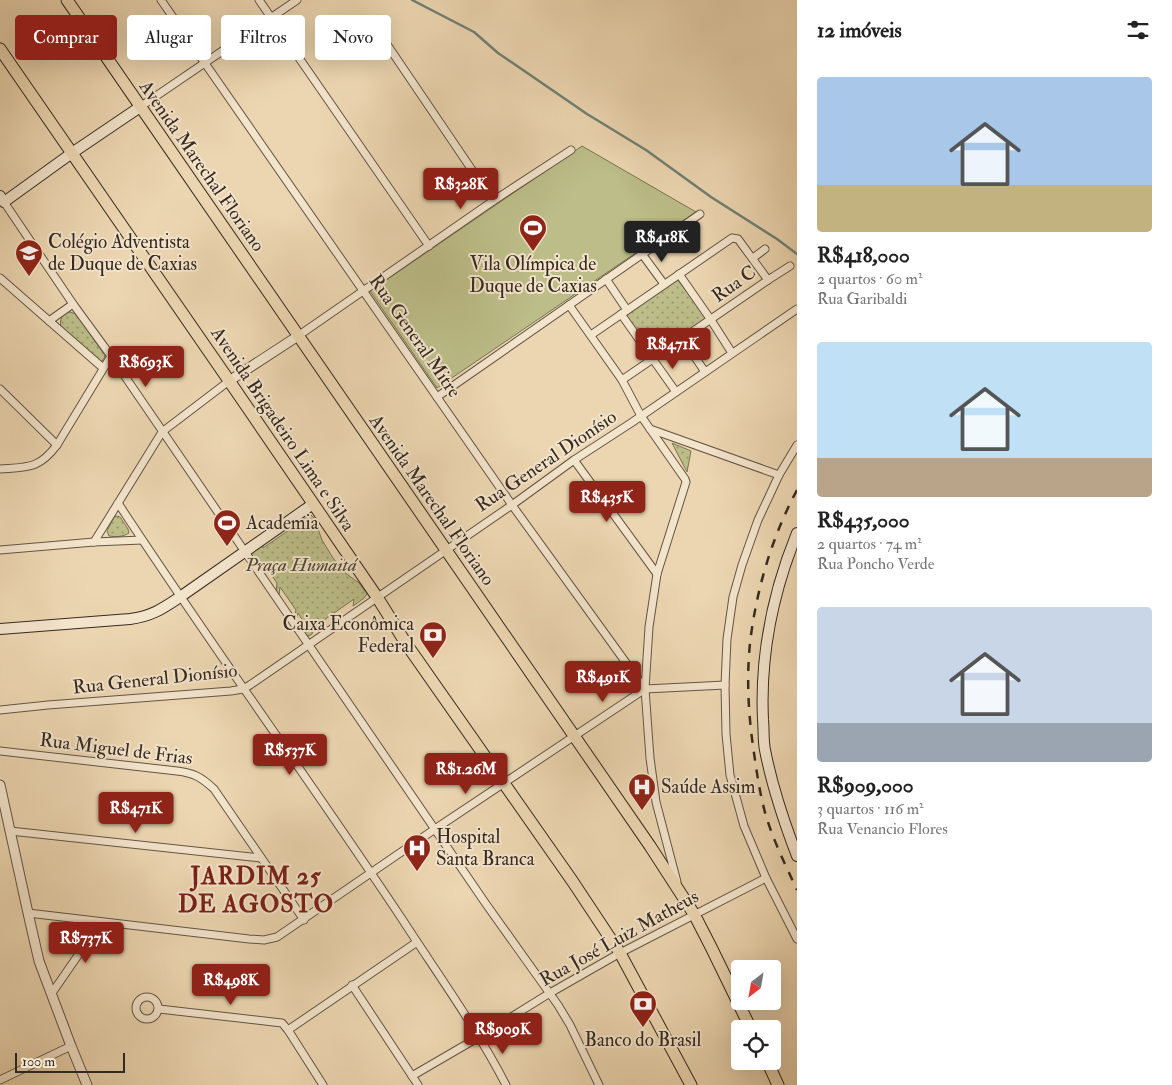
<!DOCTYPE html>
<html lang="pt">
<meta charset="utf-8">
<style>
:root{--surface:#fff;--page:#f6f6f6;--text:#222;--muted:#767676;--accent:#8f2418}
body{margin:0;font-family:"IM FELL Double Pica",serif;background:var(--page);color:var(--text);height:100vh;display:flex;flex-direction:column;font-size:19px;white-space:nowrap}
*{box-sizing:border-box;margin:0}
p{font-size:16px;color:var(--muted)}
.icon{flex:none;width:28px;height:28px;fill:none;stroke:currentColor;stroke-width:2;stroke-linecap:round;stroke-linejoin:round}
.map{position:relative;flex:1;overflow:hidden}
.details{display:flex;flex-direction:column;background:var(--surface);width:375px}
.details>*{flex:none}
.guide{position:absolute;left:15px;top:15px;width:475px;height:45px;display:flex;gap:10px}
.needle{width:32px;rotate:211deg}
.controls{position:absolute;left:731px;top:960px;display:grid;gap:10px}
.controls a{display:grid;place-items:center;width:50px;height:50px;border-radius:5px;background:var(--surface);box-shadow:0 5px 20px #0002;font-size:25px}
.scale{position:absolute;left:15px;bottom:12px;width:110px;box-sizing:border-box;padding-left:5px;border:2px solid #352a20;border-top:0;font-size:14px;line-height:18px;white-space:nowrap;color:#352a20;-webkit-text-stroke:4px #f3e4cc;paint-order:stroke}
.price{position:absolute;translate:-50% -42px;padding:0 11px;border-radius:5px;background:var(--accent);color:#fff;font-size:16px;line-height:32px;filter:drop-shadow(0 1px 2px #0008)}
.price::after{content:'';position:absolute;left:50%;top:30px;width:15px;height:11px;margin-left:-8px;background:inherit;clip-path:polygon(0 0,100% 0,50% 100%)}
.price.on{background:#222;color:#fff}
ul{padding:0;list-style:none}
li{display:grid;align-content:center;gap:10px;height:265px;padding:0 20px}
li span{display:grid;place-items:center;height:155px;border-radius:5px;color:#555}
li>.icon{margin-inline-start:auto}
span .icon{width:90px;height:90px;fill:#fffc;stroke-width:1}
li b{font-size:21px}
h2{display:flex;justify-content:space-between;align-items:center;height:60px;padding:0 20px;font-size:21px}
.chip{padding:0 18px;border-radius:5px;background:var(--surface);box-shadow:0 5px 20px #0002;font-size:18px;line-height:45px}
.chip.on{background:var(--accent);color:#fff}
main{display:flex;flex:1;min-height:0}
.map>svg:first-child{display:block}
.grass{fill:#bcbd88;stroke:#787454}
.park{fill:url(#park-dots);stroke:#787454}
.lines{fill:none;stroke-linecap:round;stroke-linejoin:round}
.stream{stroke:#718075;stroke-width:2.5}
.minor-casing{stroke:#635544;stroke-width:9}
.tertiary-casing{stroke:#635544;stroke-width:11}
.secondary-casing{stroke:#352a20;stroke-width:12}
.primary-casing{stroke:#352a20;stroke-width:13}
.minor{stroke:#f3e4cc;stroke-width:7}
.tertiary{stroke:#f3e4cc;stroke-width:9}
.secondary{stroke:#f3e4cc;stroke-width:10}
.primary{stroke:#ecd6b1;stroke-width:11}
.rail{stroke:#352a20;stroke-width:2.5;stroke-dasharray:9 9;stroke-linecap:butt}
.labels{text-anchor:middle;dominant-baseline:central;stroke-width:4;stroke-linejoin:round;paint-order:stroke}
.street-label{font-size:19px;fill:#352a20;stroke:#f3e4cc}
.poi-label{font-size:19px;fill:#352a20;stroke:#f3e4cc;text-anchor:start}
.park-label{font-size:19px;font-style:italic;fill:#504735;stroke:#f3e4cc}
.district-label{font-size:24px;font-weight:bold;letter-spacing:1px;fill:#7a1f14;stroke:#f3e4cc}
</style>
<main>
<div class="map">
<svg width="797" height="1085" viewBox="0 0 797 1085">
<defs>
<pattern id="park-dots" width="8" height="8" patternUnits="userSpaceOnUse" patternTransform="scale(1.25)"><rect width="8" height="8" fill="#bcbd88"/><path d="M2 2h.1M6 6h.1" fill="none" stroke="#9a9a6f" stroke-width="1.8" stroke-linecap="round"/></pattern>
</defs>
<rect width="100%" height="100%" fill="#ecd6b1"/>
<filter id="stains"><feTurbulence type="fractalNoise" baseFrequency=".004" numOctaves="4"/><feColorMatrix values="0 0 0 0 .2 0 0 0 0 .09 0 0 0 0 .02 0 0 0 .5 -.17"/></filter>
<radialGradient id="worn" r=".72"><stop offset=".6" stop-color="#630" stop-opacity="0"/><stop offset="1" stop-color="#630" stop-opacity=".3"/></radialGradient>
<polygon class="grass" points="582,146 696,212 437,388 370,291"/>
<g class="park">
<polygon points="677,279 707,318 650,353 626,316"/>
<path d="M70 312 76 314 104 354 105 357 102 361 100 362 61 328C59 320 62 313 70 312Z"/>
<polygon points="672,443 691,451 687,472"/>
<polygon points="308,512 314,518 322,540 333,558 344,572 359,583 367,594 364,598 353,606 354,599 314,627 312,634 309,636 304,633 305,624 298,613 296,620 294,619 296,610 280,587 279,596 276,592 277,583 263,563 261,571 251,556 250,552 263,542 263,548 292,528 293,521"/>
<path d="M117 516 120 517 128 529 129 533C123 537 116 537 109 536L107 531 114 517Z"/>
</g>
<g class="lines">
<polyline class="stream" points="412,0 474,32 498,53 587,114 646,150 711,197 777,239 797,254"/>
<g class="minor-casing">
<g id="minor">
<polyline points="161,0 512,505 645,689"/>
<polyline points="259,0 429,246"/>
<polyline points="384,40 493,201"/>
<polyline points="140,107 297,0"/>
<polyline points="4,202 73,304 111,356 486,904 558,1005 570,1025 599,1085"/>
<polyline points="642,254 664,284"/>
<polyline points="753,258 765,249"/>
<polyline points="679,274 711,320 732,353"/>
<polyline points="0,278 103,368"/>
<polyline points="606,279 627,310"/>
<polyline points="569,305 622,380 641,416 685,479 686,482 657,574 649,627 645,689 650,758 656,802 677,882"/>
<polyline points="621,314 676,392"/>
<polyline points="49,321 73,304"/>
<polyline points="591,335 732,238 738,239 768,280"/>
<polyline points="298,336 493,201 571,150"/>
<polyline points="683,339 705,372"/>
<polyline points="622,380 768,280 790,266"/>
<polyline points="0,389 57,445"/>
<polyline points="437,397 700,214"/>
<polyline points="650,429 779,475"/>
<polyline points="797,445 779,475 758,520 742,565 733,597 727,639 725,685 726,734 730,775 744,826 766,878 797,939"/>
<polyline points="574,460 657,574"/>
<path d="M0 469C28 467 39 469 57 445L111 356"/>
<path d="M118 503C210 644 309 779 402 919 437 973 476 1027 506 1085"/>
<polyline points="94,542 162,432 229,381"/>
<polyline points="0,550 94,542 142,540"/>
<polyline points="0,710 48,705 231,691 243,689 250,685 512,505 574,460 631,423 797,309"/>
<path d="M0 751 177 771C194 773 201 777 214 789L304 920"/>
<polyline points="10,831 261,858"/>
<polyline points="28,913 249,939 264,940 277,937 435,829 645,689 725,685"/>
<polyline points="352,985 418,1085"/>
<polyline points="52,993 101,922"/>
<circle cx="147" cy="1008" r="11"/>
<polyline points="159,1009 282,1023 288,1030 323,1085"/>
<polyline points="288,1030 417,942"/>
<polyline points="412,1076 479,1037 550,993 620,953 766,878"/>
<polyline points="0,1080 71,1046"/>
</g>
</g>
<g class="tertiary-casing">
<g id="tertiary">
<polyline points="229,381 298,336"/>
<polyline points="0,785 28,913 39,961 71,1046 87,1085"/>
</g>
</g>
<g class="secondary-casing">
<g id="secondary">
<polyline points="0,196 4,202 72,153 140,107"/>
<path d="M797 533C773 592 760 656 763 720 764 730 763 740 765 750 772 786 784 822 797 856"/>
<path d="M0 629 130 619C152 616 162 609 180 597L313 504"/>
</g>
</g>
<g class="primary-casing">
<g id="primary">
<polyline points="67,0 650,846 694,914 711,947 751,1029"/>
<polyline points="0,49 232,385 377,597 407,645 573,882 620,953 691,1085"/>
<polyline points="767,1061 778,1085"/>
</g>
</g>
<use href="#minor" class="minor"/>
<use href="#tertiary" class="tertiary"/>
<use href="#secondary" class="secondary"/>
<use href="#primary" class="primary"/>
<path class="rail" d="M797 490C773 535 758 584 751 635 746 673 748 714 754 753 757 774 760 795 766 816 774 842 786 866 797 890"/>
</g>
<defs>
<g id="stadium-pin" transform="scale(1.4375)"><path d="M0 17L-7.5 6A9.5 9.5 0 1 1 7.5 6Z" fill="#8f2418" stroke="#f3e4cc"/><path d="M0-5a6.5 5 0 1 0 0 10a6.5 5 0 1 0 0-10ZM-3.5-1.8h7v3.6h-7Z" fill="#fff"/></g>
<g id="school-pin" transform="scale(1.4375)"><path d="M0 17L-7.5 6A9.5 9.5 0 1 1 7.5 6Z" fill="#8f2418" stroke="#f3e4cc"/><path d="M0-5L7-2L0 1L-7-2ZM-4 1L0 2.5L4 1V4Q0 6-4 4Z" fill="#fff"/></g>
<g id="bank-pin" transform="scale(1.4375)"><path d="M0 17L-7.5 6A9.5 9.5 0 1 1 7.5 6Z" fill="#8f2418" stroke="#f3e4cc"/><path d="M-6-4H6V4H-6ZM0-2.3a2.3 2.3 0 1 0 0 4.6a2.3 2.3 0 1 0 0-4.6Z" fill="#fff"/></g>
<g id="hospital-pin" transform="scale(1.4375)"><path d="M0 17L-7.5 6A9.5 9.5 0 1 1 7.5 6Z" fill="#8f2418" stroke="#f3e4cc"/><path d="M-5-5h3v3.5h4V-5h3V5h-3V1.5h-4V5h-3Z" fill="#fff"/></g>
</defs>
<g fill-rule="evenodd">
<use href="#stadium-pin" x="533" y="228"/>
<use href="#school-pin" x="29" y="253"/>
<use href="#stadium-pin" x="227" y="523"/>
<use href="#bank-pin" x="433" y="635"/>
<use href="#hospital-pin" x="642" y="787"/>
<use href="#hospital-pin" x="417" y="848"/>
<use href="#bank-pin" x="643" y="1004"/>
</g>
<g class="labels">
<g class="street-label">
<text transform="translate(202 166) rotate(55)">Avenida Marechal Floriano</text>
<text transform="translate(734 284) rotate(-35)">Rua C</text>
<text transform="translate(415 336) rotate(55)">Rua General Mitre</text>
<text transform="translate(283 429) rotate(56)">Avenida Brigadeiro Lima e Silva</text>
<text transform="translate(546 461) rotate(-34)">Rua General Dionísio</text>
<text transform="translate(432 500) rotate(55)">Avenida Marechal Floriano</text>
<text transform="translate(155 679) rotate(-6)">Rua General Dionísio</text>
<text transform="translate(116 749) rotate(7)">Rua Miguel de Frias</text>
<text transform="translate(619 938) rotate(-29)">Rua José Luiz Matheus</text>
</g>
<g class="poi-label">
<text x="48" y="242">Colégio Adventista<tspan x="48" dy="22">de Duque de Caxias</tspan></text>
<text x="533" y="264" text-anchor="middle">Vila Olímpica de<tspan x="533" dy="22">Duque de Caxias</tspan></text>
<text x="246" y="523">Academia</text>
<text x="414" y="624" text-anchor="end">Caixa Econômica<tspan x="414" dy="22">Federal</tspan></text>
<text x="661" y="787">Saúde Assim</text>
<text x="436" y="837">Hospital<tspan x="436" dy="22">Santa Branca</tspan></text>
<text x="643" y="1040" text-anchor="middle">Banco do Brasil</text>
</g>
<g class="park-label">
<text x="301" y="565">Praça Humaitá</text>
</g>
<g class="district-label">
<text x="256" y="876">JARDIM 25<tspan x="256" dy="28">DE AGOSTO</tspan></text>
</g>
</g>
<rect width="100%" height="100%" filter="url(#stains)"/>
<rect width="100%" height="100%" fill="url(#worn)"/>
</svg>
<div class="controls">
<a><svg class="needle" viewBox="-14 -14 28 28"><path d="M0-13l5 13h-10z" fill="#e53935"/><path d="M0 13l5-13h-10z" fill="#767676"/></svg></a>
<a><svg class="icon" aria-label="locate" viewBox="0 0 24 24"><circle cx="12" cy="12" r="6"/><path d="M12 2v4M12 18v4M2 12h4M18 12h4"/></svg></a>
</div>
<div class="scale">100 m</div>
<b class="price" style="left:461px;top:210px">R$328K</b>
<b class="price on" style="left:662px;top:263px">R$418K</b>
<b class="price" style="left:673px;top:370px">R$471K</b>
<b class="price" style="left:146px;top:388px">R$693K</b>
<b class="price" style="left:607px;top:523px">R$435K</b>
<b class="price" style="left:603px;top:703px">R$491K</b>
<b class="price" style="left:290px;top:776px">R$537K</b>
<b class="price" style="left:466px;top:795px">R$1.26M</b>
<b class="price" style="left:136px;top:834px">R$471K</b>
<b class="price" style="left:86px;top:964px">R$737K</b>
<b class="price" style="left:231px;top:1006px">R$498K</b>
<b class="price" style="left:503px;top:1055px">R$909K</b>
<div class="guide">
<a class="chip on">Comprar</a>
<a class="chip">Alugar</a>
<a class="chip">Filtros</a>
<a class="chip">Novo</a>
</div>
</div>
<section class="details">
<h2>12 imóveis<svg class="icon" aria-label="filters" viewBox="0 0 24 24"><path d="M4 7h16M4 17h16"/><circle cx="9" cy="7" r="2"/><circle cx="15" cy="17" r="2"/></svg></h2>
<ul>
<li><span style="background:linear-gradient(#a9c7e8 70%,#c2b280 0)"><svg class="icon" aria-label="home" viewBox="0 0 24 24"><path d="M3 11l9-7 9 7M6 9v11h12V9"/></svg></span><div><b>R$418,000</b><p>2 quartos · 60 m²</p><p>Rua Garibaldi</p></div></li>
<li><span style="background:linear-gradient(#bfe0f5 75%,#b9a48a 0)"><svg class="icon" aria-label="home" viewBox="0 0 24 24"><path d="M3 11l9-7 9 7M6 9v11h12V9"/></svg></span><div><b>R$435,000</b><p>2 quartos · 74 m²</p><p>Rua Poncho Verde</p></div></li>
<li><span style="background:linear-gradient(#c9d6e8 75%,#9aa5b1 0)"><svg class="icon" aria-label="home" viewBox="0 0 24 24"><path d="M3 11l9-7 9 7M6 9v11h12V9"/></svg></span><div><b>R$909,000</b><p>3 quartos · 116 m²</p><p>Rua Venancio Flores</p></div></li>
</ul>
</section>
</main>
